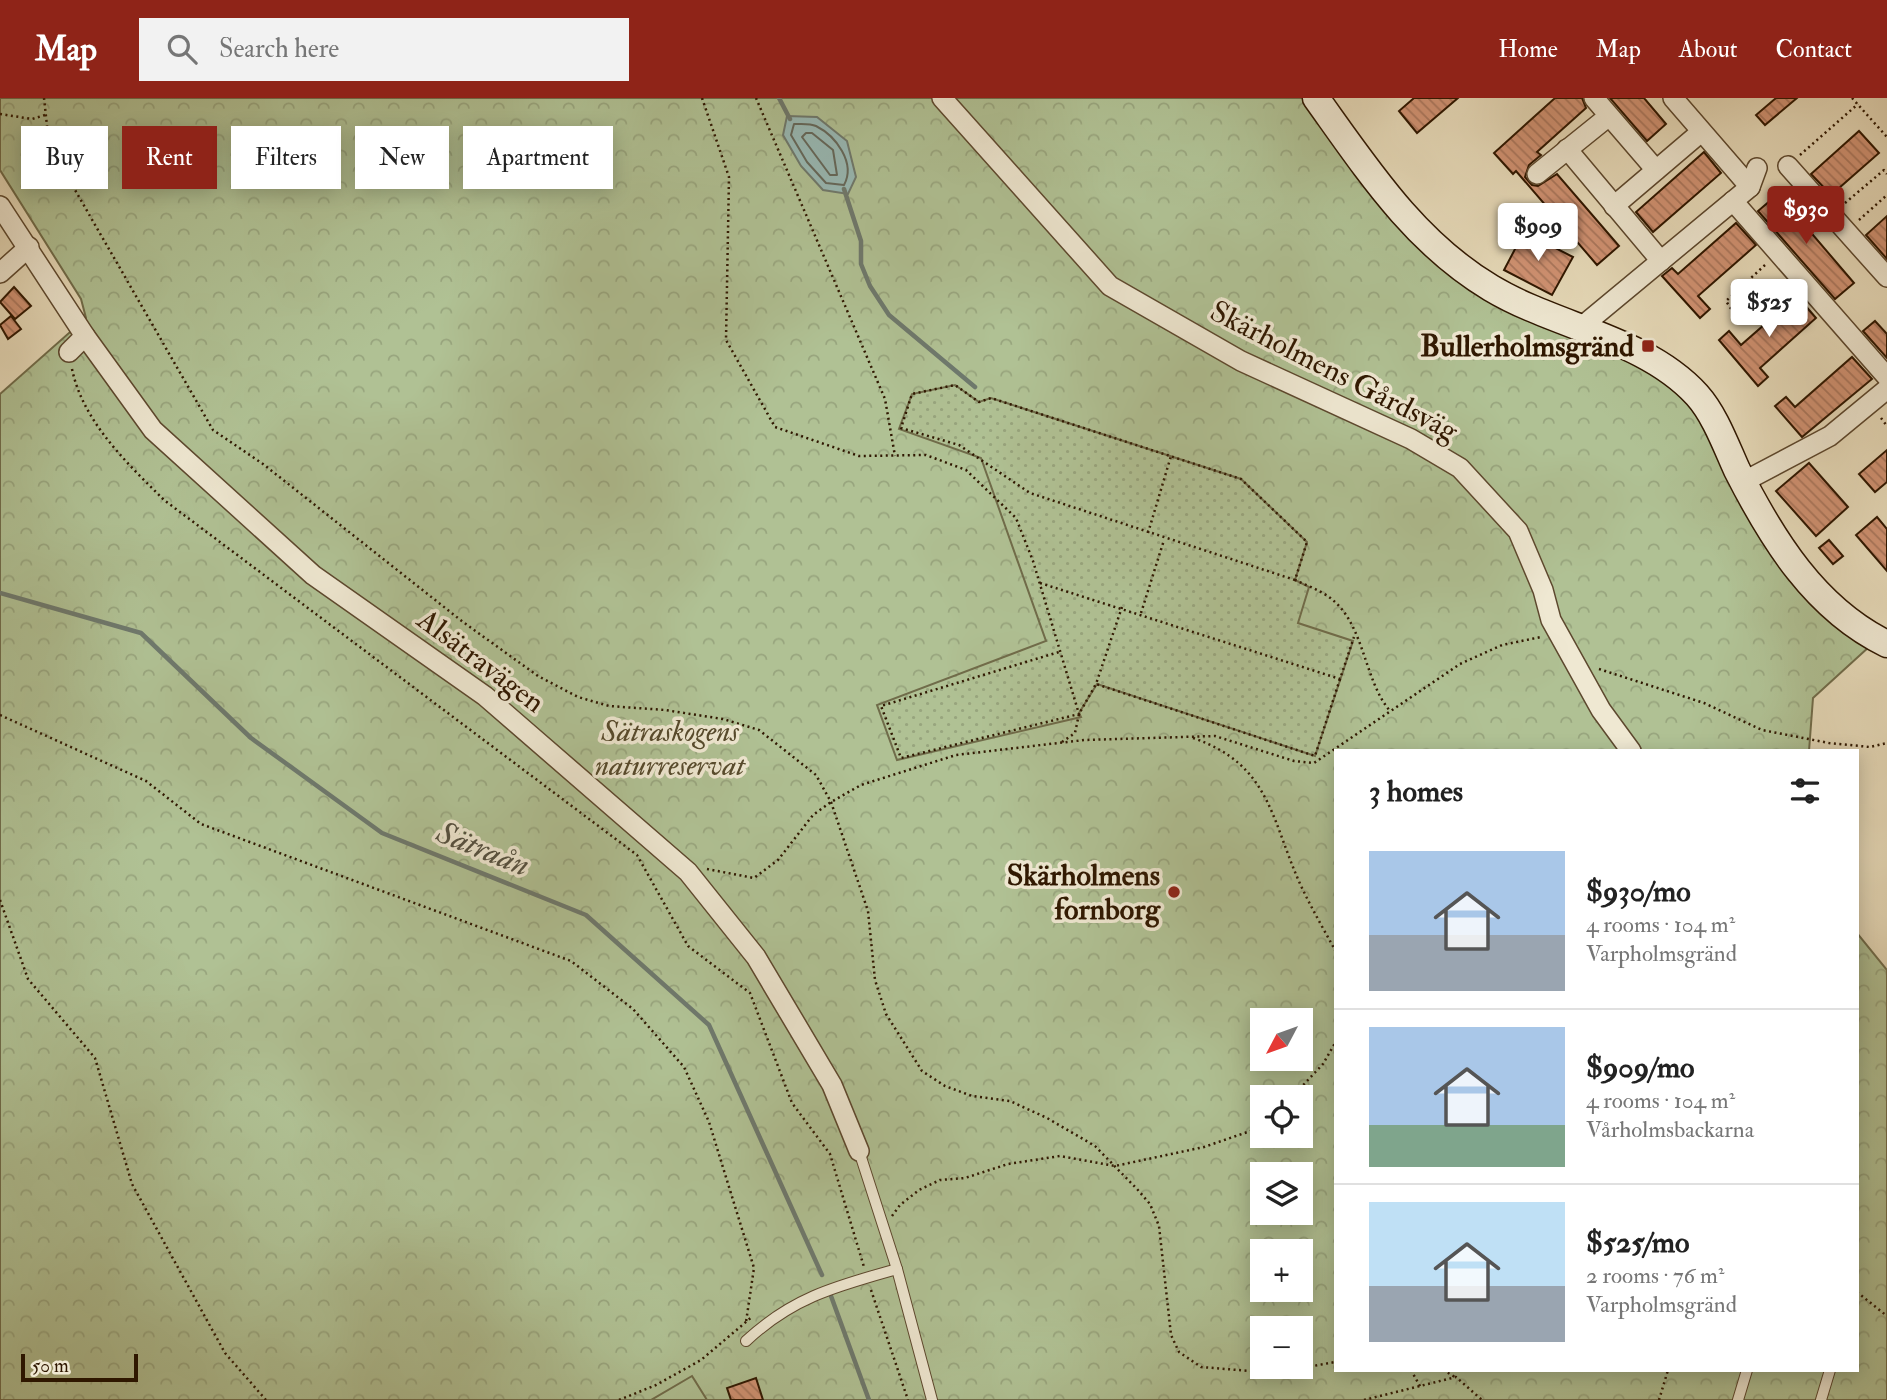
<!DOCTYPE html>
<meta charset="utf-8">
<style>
:root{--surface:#fff;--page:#f2f2f2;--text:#222;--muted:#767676;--line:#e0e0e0;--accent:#8f2418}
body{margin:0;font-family:"IM FELL Double Pica",serif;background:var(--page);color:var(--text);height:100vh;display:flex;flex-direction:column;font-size:26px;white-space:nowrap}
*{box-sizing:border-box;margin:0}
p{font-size:23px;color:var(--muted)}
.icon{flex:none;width:38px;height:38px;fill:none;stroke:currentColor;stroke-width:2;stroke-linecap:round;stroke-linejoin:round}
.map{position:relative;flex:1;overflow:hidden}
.side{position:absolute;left:1334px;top:651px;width:525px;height:623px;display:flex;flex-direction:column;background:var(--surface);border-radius:0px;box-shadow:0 4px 18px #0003}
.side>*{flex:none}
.banner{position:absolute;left:21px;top:28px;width:665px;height:63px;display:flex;gap:14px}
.needle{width:46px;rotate:229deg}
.controls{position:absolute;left:1250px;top:910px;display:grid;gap:14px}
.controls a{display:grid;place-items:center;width:63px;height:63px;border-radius:0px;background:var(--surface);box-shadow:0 4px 18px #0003;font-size:35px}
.scale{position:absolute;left:21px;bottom:18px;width:117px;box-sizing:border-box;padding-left:7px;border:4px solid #2f1700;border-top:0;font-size:19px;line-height:24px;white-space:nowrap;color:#2f1700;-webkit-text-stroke:5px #efe8d2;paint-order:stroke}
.price{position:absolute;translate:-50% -60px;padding:0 16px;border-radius:7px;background:#fff;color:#222;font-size:23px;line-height:46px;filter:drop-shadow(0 2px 4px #0008)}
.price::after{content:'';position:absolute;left:50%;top:42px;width:21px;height:16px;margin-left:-10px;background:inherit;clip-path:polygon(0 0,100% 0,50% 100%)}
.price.active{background:var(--accent);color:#fff}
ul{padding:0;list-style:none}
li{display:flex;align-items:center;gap:21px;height:175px;padding:0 35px}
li+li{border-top:2px solid var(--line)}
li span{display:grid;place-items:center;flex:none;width:196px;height:140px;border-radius:0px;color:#555}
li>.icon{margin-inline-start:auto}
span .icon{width:84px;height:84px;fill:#fffc;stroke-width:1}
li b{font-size:30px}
h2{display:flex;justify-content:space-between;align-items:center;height:84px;padding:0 35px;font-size:30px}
.chip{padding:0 24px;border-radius:0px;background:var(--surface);box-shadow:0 4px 18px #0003;font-size:24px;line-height:63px}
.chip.active{background:var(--accent);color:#fff}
header{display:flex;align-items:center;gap:42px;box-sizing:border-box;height:98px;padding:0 35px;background:var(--accent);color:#fff}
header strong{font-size:33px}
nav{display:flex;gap:38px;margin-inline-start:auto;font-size:24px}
.search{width:490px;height:63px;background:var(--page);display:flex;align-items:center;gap:18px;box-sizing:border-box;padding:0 24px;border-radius:0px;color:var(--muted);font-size:26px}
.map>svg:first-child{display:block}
.park{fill:url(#park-crowns);stroke:#706c4a;stroke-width:2;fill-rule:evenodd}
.garden{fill:url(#garden-dots);stroke:#706c4a;stroke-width:2}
.pitch{fill:#b0c194;stroke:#706c4a;stroke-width:2}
.water{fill:#98bab6;stroke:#6e796d;stroke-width:2}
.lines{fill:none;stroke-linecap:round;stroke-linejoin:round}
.shore{stroke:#64685b;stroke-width:2}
.stream{stroke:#6e796d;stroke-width:4.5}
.building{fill:url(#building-back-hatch);stroke:#2f1700;stroke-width:2}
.lane-casing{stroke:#5d482e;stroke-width:12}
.street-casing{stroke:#5d482e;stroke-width:22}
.secondary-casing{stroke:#2f1700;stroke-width:29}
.path{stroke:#2f1700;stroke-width:2.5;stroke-dasharray:2 3.5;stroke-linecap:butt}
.lane{stroke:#efe8d2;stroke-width:10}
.street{stroke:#efe8d2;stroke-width:19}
.secondary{stroke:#efe8d2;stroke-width:26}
.poi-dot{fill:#8f2418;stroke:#efe8d2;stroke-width:2.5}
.labels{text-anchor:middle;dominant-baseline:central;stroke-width:7;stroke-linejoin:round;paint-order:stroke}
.poi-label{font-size:30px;font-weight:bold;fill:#2f1700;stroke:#efe8d2;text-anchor:end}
.street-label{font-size:30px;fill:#2f1700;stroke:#efe8d2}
.park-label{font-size:30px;font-style:italic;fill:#564a2c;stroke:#efe8d2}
.water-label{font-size:32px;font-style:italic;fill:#545040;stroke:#efe8d2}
</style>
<header>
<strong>Map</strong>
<div class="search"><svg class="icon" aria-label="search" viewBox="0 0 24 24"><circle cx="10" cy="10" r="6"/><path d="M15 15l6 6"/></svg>Search here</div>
<nav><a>Home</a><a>Map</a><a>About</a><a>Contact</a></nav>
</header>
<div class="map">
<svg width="1887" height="1302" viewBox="0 0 1887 1302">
<defs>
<pattern id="park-crowns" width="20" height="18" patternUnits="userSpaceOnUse" patternTransform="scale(1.75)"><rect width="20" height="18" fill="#b0c194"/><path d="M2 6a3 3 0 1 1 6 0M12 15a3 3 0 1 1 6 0" fill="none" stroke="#98a57e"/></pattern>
<pattern id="garden-dots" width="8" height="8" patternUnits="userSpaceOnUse" patternTransform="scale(1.75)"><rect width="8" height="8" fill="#b0c194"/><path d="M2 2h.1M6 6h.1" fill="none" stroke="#98a57e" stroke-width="1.8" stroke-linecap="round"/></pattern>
<pattern id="building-back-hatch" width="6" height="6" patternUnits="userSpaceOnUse" patternTransform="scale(1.75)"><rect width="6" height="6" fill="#d19374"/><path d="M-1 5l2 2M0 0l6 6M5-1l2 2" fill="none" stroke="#aa775d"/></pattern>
</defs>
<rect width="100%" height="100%" fill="#e7dbba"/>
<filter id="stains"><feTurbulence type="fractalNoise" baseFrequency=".00286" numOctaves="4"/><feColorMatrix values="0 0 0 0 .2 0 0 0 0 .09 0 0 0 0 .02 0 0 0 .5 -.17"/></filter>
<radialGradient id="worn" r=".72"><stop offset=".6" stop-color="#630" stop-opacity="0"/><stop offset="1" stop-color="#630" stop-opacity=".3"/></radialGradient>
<path class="park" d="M0 0H1306L1386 112 1631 261 1685 298 1829 523 1845 536 1870 548 1813 600 1809 653H1335V1272H1857V835L1887 872V1302H0V296L86 220 81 201 0 72ZM1262 922H1300V961H1262ZM1262 999H1300V1038H1262ZM1262 1076H1300V1115H1262ZM1262 1153H1300V1192H1262ZM1262 1230H1300V1269H1262Z"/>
<polygon class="garden" points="955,287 979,304 991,300 1241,381 1307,444 1295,482 1309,489 1298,525 1353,543 1315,658 1097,586 1079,615 1081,619 897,662 877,607 1046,543 981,360 899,331 912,296"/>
<polygon class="pitch" points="692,1278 707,1302 651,1302"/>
<polygon class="water" points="787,18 817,19 847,43 856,79 848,96 823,92 801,68 783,37"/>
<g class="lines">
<g class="shore">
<path d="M794 26C801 26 810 25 816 28 836 38 856 65 844 87L826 85 807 64 791 37Z"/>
<polygon points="806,35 812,35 833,52 837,77 830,77 802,39"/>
</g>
<g class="stream">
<polyline points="779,0 790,21"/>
<polyline points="844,91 861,143 861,166 870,188 889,217 975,289"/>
<polyline points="0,495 141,535 251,640 382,735 586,817 709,927 822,1177"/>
<polyline points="831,1198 869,1302"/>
</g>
</g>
<g class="building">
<polygon points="1414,0 1458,0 1417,35 1399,13"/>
<polygon points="1555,0 1582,0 1586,10 1537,54 1541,57 1529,67 1525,79 1532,87 1538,88 1557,76 1619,148 1597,167 1516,73 1513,76 1494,55"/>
<polygon points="1610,0 1644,0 1666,26 1647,43"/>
<polygon points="1776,0 1797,0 1765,27 1756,17"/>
<polygon points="1859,33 1879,55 1831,97 1811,76"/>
<polygon points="1704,54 1721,75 1653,134 1636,114"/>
<polygon points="1778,96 1854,185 1835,201 1758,113"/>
<polygon points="1887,118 1887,161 1866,137"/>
<polygon points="1736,125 1756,147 1698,198 1710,211 1700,220 1662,178 1672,170 1678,176"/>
<polygon points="1524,134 1573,159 1552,197 1504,172"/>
<polygon points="14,189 31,208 15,221 0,204"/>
<polygon points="1797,198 1816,220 1760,270 1768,279 1758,288 1719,242 1729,233 1741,247"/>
<polygon points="11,218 21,231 8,241 0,227"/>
<polygon points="1875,223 1887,236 1887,260 1863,233"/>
<polygon points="1852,259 1872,281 1802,339 1775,308 1786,299 1795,309"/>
<polygon points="1887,352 1887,384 1875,394 1859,376"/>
<polygon points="1809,365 1848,409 1816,438 1776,393"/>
<polygon points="1877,419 1887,431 1887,473 1856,437"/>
<polygon points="1829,442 1843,458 1833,466 1819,450"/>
<polygon points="756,1280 763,1302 731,1302 727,1290"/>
</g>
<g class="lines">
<g class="lane-casing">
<g id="lane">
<polyline points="859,1053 897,1171 932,1302"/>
<path d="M746 1243C793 1199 837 1188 897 1171"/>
<polyline points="1738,1302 1747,1272"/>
<polyline points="1821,1302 1830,1272"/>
</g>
</g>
<g class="street-casing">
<g id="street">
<polyline points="942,0 1110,188 1241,263 1411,341 1460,370 1518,433 1543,492 1551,522 1601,612 1631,653"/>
<polyline points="1594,0 1656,72"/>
<polyline points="1673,0 1750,89"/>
<polyline points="1567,51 1661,163"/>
<polyline points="1788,68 1887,179"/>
<polyline points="1537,76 1609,18"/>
<polyline points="1733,103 1887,279"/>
<polyline points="0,108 85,238 153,332 313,477 485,598 688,774 756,859 832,987 859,1053"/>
<polyline points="1614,108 1701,34"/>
<polyline points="0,175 29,149"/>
<polyline points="1580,230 1750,89 1757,70"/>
<polyline points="69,254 85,238"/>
<polyline points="1743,384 1830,338 1887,291"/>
</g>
</g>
<g class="secondary-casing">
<path id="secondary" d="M1316 0C1367 71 1414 144 1491 190 1556 229 1645 240 1697 297 1715 317 1726 348 1737 372 1772 441 1815 511 1887 546"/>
</g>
<g class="path">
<polyline points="44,0 48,37 71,85 213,332 263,366 463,524 538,578 578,599 609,608 665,612 723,621 759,632 816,677 831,704 868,813 875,882 886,916 922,973 945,988 972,998 1010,1003 1047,1020 1095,1048 1137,1091 1150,1106 1159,1128 1171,1237 1179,1254 1201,1269 1275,1275 1335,1264"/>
<polyline points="702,0 729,79 726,242 775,329 859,358 926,357 966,372 1016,420 1033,463 1079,616 901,660 881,608 1059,554"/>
<polyline points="756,0 885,301 895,358"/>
<polyline points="1852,0 1887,39"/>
<polyline points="0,16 32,21 45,17"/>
<polyline points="1800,57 1858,6"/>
<polyline points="1845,105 1884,72 1887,76"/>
<polyline points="1859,122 1887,97"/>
<polyline points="1765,167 1726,203 1737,220 1743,222 1783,187"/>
<path d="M72 271C83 324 127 365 164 402L637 757 688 848 750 895 792 1005 830 1056 864 1169"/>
<polyline points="1881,320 1887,328"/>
<polyline points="1148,435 1171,358"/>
<path d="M1295 482 1030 395 959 347 901 330 912 296 955 287 979 304 991 300 1241 381 1307 444 1295 482C1306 487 1319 492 1329 499 1365 525 1363 581 1390 613"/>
<polyline points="1040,485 1340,581 1354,539"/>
<polyline points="1122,509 1096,586 1315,658 1340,581"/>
<polyline points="1141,515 1164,442"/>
<polyline points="1599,571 1704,605 1762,632 1829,645 1870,649 1887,645"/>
<polyline points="0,617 146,683 201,726 571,863 633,911 684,969 709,1024 754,1170 746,1224"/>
<path d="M1193 640C1272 667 1271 724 1302 790 1312 811 1324 832 1335 852"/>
<polyline points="1062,644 1075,635 1079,616 1096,586"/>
<polyline points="707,771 754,780 778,762 813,717 831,704 861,687 956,657 1084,642 1215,638 1294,663 1314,665 1460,566 1502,547 1541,539"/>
<polyline points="0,802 28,881 95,960 132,1086 225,1255 266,1302"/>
<polyline points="1292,999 1323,966 1335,945"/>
<polyline points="892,1118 900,1107 919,1092 940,1082 965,1080 1008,1066 1060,1058 1115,1068 1204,1049 1262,1029"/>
<polyline points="871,1192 908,1302"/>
<polyline points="1857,1194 1887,1218"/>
<polyline points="1411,1272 1421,1290"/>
<polyline points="1443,1272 1455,1279"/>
<polyline points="619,1302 656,1287 701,1262 753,1218"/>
<polyline points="1364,1302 1456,1279 1482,1302"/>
<polyline points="1659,1302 1668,1272"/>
</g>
<use href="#lane" class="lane"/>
<use href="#street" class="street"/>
<use href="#secondary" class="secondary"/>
</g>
<g class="poi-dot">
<rect x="1641" y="241" width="14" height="14" rx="3.5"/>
<circle cx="1174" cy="794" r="7"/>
</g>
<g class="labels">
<g class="poi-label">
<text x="1634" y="248">Bullerholmsgränd</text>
<text x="1160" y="777">Skärholmens<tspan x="1160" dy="34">fornborg</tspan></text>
</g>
<g class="street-label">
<text transform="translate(1334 273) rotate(27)">Skärholmens Gårdsväg</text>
<text transform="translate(481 563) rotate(37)">Alsätravägen</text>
</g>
<g class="park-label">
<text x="670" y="633">Sätraskogens<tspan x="670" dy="34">naturreservat</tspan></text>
</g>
<g class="water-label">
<text transform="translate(483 751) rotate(22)">Sätraån</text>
</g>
</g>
<rect width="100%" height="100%" filter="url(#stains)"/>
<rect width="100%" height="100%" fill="url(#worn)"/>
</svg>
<div class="controls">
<a><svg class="needle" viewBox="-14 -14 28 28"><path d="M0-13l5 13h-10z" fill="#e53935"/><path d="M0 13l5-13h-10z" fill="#767676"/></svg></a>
<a><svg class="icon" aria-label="locate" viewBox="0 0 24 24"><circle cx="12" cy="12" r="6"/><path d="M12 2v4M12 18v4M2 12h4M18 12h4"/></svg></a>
<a><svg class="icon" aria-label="layers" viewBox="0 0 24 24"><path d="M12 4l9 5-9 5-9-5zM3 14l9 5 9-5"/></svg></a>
<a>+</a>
<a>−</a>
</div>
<div class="scale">50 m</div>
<b class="price active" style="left:1806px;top:148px">$930</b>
<b class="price" style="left:1538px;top:165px">$909</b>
<b class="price" style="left:1769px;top:241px">$525</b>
<div class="banner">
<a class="chip">Buy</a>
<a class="chip active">Rent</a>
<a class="chip">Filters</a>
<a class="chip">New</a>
<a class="chip">Apartment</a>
</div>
<section class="side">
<h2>3 homes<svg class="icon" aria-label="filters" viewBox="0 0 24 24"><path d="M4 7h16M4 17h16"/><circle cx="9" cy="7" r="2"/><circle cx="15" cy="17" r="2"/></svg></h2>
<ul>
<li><span style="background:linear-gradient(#a9c7e8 60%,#9aa5b1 0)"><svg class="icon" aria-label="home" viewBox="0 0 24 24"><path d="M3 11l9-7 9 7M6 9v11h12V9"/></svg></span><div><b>$930/mo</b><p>4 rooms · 104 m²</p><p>Varpholmsgränd</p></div></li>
<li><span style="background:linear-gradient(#a9c7e8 70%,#7fa58c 0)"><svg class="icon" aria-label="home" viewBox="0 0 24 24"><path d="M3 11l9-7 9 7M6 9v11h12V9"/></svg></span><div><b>$909/mo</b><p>4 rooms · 104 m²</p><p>Vårholmsbackarna</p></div></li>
<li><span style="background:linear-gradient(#bfe0f5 60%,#9aa5b1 0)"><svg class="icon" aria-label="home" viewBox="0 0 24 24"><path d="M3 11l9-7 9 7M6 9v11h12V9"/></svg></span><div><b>$525/mo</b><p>2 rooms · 76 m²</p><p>Varpholmsgränd</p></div></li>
</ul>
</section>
</div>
